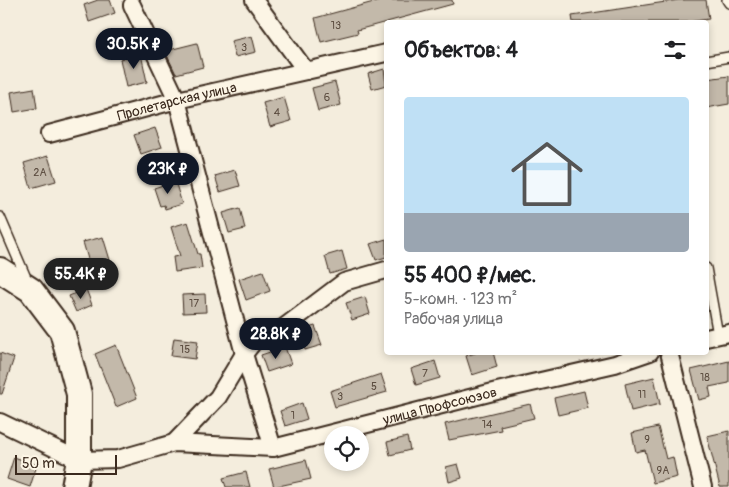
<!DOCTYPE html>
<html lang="ru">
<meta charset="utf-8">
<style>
:root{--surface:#fff;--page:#f6f6f6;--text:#202124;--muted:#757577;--accent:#111827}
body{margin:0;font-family:Pangolin,sans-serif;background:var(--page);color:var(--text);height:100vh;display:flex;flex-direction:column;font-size:19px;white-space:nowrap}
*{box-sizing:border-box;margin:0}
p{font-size:16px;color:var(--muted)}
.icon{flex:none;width:28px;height:28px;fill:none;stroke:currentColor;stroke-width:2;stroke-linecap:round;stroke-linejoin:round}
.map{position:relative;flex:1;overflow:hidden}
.panel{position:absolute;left:384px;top:20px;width:325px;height:335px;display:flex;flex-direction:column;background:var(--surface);border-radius:5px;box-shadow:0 2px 8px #0003}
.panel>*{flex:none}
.fabs{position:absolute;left:324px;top:426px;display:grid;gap:10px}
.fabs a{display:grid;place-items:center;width:45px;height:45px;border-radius:50%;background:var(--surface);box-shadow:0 2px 8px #0003;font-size:25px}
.scale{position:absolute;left:15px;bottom:12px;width:102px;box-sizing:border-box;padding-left:5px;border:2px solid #3b2a1e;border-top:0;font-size:14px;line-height:18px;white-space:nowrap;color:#3b2a1e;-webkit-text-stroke:4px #fcf5e5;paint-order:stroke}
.price{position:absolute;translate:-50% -42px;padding:0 11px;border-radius:18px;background:var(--accent);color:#fff;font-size:16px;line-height:32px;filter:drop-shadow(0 1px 2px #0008)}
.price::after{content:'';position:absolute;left:50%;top:30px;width:15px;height:11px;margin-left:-8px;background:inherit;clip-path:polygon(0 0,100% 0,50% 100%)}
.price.selected{background:#222;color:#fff}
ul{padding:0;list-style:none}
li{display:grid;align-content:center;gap:10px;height:265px;padding:0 20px}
li span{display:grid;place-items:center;height:155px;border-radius:5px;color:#555}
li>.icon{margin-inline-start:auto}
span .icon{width:90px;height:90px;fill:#fffc;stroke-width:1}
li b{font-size:21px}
h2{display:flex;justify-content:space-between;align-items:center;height:60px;padding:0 20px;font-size:21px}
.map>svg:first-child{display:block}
.building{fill:#c3b9aa;stroke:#3b2a1e}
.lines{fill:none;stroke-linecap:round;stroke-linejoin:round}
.lane-casing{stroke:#3b2a1e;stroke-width:12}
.street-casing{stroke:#3b2a1e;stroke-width:20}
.secondary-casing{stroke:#3b2a1e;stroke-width:28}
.lane{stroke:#fcf5e5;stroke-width:9}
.street{stroke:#fcf5e5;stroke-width:16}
.secondary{stroke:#fcf5e5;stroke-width:24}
.labels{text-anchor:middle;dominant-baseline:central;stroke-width:4;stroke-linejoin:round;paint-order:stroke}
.number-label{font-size:11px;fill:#5d4e41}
.street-label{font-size:14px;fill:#3b2a1e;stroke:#fcf5e5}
</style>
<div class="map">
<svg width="729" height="487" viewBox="0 0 729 487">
<rect width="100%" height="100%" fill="#f4eddd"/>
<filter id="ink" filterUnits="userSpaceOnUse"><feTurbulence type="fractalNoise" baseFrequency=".02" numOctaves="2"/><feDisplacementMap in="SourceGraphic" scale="10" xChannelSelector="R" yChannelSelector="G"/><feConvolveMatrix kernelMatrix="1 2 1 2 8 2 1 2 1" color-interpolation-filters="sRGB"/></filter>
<g filter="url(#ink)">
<g class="building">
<polygon points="98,0 110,0 115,13 89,22 84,5"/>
<polygon points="381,0 452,0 453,4 357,30 358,33 321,42 315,18"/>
<polygon points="679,0 706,0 709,19 688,22 573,22 572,16"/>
<polygon points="252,36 256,52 235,57 231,41"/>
<polygon points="197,43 203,67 176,74 165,51"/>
<polygon points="141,54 147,82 126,87 120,59"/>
<polygon points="384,69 386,85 372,89 368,74"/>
<polygon points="729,76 729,104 706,108 706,79"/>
<polygon points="335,82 341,105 318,111 312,88"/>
<polygon points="34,88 37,108 14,112 11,92"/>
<polygon points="284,97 291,121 270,127 263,103"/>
<polygon points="155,128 162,147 141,154 134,135"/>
<polygon points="48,156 56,181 31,188 24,163"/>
<polygon points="235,170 240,186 220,192 215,176"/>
<polygon points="175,181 182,204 165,209 164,205 160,206 154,188"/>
<polygon points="240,208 245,229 229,233 223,213"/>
<polygon points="188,222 198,254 200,254 202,268 175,272 173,257 180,256 171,227"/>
<polygon points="103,237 110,260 90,266 83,242"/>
<polygon points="386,239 386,257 376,260 370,244"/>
<polygon points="342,251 347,269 330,274 325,256"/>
<polygon points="263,271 270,291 246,300 239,279"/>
<polygon points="86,289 92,305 76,312 69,296"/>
<polygon points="205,294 206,312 183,313 182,295"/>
<polygon points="365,297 370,314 352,320 346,303"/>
<polygon points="315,326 322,345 305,350 299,331"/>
<polygon points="174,338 198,341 195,359 171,356"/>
<polygon points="116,345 137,398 116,407 95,354"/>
<polygon points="285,347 291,364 267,372 261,355"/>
<polygon points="478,352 493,352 497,367 472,375 466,356"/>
<polygon points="0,353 14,358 2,394 0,394"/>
<polygon points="435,361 440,378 416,385 411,369"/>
<polygon points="729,361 729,383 709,387 711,397 699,400 691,370"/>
<polygon points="381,374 387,392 335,407 330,391"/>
<polygon points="654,377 660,404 631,411 625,384"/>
<polygon points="584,391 588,408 558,415 554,398"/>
<polygon points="302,403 307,419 285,426 280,411"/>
<polygon points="530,404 534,418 500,426 501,430 449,440 445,424"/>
<polygon points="658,427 666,459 673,457 677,477 653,483 645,450 636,452 632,433"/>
<polygon points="729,431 729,487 720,487 707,436"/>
<polygon points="407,437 410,450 390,455 387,442"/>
<polygon points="14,457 37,465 30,487 7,479"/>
<polygon points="306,460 311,479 274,487 269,469"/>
<polygon points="458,464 462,478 449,482 446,467"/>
<polygon points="246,472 250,487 226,487 223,478"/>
</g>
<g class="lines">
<g class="lane-casing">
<g id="lane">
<polyline points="727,0 729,3"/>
<polyline points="706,61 729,57"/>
<polyline points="0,217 27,280"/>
<polyline points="706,268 718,335"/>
</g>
</g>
<g class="street-casing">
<g id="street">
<polyline points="254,0 306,71"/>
<polyline points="132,5 177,100 244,354 273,448"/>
<path id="s1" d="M49 134 177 100 386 53"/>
<polyline points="706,338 729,333"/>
<polyline points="669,352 703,487"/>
<path id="s2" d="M0 422 79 460 118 459 174 443 273 448 497 391 615 364 650 352"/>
<polyline points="174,443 218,397 244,354 255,340 283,328 344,282 386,270"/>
</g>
</g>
<g class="secondary-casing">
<polyline id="secondary" points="0,270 31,290 62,331 79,394 79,460 74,487"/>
</g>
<use href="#lane" class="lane"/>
<use href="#street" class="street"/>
<use href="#secondary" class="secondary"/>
</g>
</g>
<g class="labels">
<g class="number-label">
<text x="336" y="25">13</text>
<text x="244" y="47">3</text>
<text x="327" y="97">6</text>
<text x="277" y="112">4</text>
<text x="40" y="172">2А</text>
<text x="194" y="303">17</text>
<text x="185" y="349">15</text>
<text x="425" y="373">7</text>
<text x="705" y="377">18</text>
<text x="374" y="386">5</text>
<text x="642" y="394">11</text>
<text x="340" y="396">3</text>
<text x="293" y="415">1</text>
<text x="487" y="424">14</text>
<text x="647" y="439">9</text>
<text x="663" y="470">9А</text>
</g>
<g class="street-label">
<text stroke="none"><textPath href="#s1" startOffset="132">Пролетарская улица</textPath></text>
<text stroke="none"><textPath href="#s2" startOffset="456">улица Профсоюзов</textPath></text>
</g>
</g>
</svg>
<div class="fabs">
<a><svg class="icon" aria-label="locate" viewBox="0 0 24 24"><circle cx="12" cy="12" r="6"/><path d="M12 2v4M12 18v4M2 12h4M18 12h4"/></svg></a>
</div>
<div class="scale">50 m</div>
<b class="price" style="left:134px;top:70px">30.5K ₽</b>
<b class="price" style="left:168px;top:195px">23K ₽</b>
<b class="price selected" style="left:81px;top:300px">55.4K ₽</b>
<b class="price" style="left:276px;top:360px">28.8K ₽</b>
<section class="panel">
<h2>Объектов: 4<svg class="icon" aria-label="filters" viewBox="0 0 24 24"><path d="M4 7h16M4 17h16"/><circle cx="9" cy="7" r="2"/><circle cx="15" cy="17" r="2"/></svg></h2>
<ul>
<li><span style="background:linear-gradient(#bfe0f5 75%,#9aa5b1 0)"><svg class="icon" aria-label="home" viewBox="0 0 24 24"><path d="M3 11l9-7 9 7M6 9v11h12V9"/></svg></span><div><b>55 400 ₽/мес.</b><p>5-комн. · 123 m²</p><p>Рабочая улица</p></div></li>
</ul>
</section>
</div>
